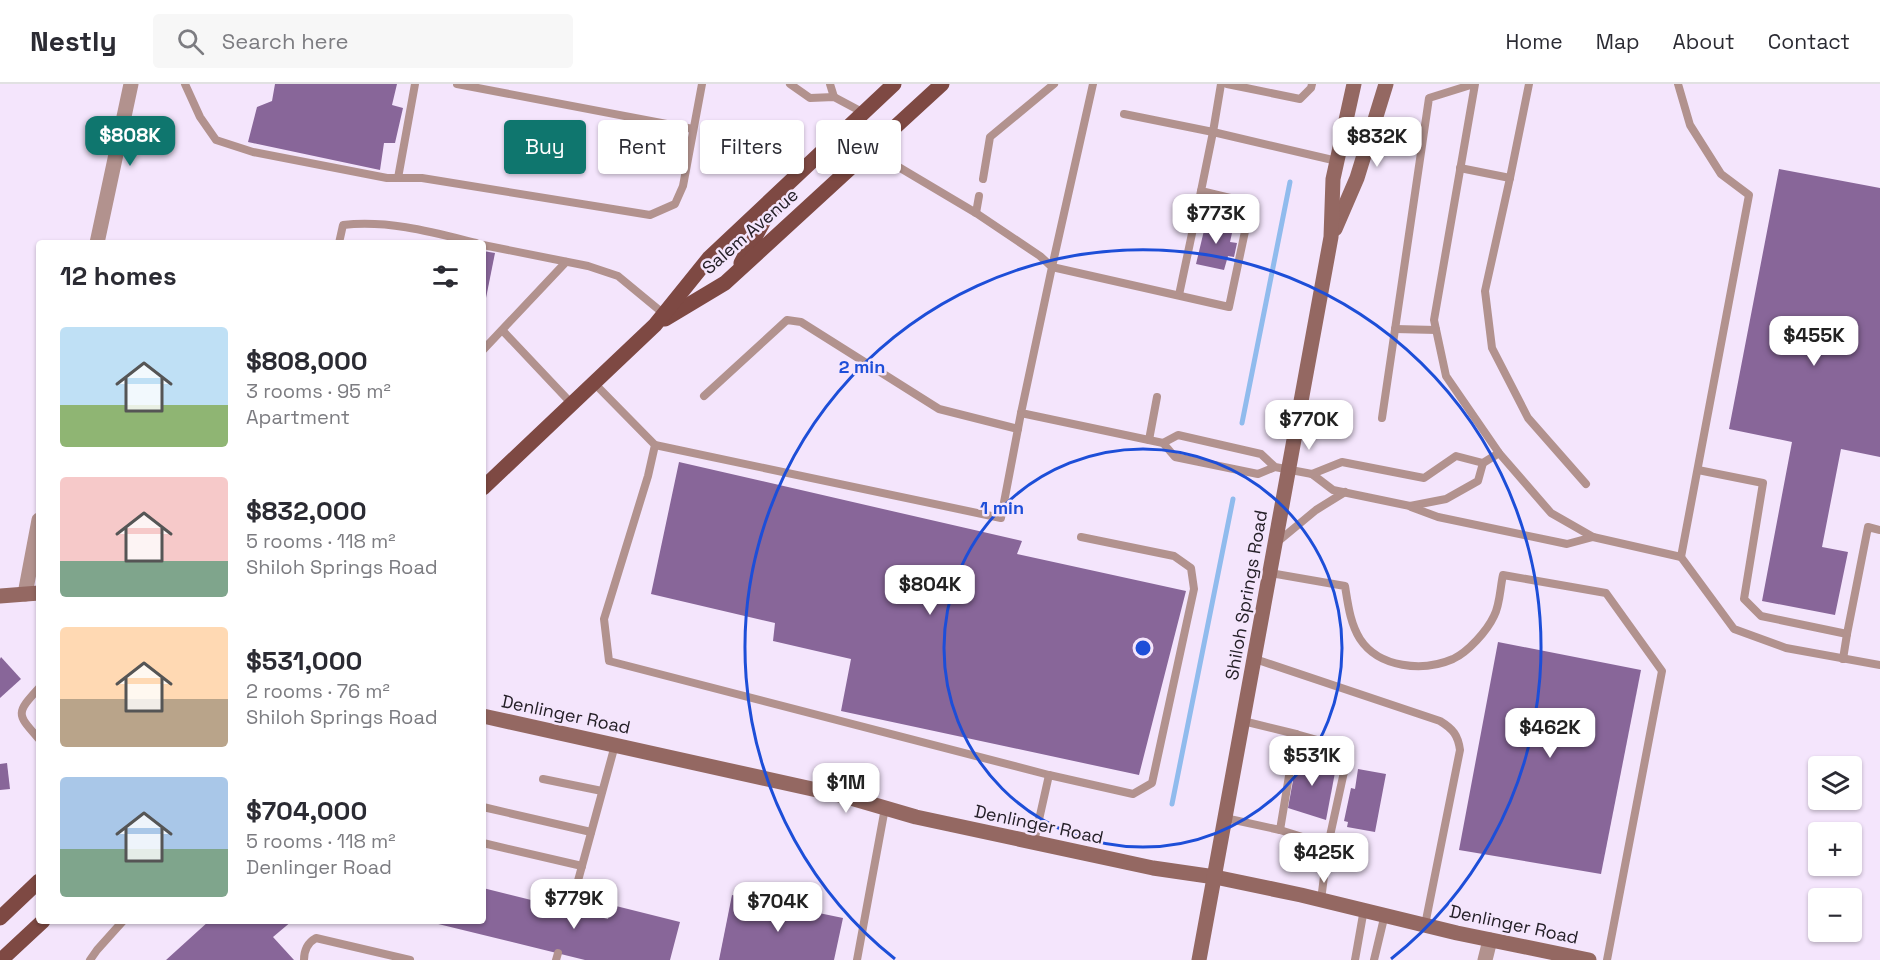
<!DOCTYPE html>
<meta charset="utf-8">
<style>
:root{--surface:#fff;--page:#f7f7f7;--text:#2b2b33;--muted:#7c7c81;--line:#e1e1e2;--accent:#0f766e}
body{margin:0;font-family:"Space Grotesk",sans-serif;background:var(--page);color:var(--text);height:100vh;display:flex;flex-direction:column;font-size:22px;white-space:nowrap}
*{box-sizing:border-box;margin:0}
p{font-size:20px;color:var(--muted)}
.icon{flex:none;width:33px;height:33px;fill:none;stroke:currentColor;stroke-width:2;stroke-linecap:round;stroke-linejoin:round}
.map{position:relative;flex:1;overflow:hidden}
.sheet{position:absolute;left:36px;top:156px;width:450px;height:684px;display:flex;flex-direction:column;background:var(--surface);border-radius:6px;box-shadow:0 2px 4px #0004}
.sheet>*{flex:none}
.hud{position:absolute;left:504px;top:36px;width:570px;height:54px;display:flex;gap:12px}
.fabs{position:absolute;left:1808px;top:672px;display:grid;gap:12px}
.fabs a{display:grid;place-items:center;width:54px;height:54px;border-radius:6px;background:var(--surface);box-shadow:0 2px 4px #0004;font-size:30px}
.price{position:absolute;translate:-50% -51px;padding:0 14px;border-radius:12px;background:#fff;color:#222;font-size:20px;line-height:39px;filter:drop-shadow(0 2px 3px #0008)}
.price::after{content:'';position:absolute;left:50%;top:36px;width:18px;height:14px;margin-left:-9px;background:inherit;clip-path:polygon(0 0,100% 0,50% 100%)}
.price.active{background:var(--accent);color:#fff}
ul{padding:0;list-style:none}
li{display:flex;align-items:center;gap:18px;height:150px;padding:0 24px}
li span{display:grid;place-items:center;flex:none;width:168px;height:120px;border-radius:6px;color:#555}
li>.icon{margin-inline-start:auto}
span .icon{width:72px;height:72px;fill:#fffc;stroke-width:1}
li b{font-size:26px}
h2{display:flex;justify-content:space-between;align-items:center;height:72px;padding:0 24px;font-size:26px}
.pill{padding:0 21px;border-radius:6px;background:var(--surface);box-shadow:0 2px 4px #0004;font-size:21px;line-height:54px}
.pill.active{background:var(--accent);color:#fff}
header{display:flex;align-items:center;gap:36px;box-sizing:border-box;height:84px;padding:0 30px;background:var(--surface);border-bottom:2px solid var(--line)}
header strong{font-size:28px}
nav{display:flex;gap:33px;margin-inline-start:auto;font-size:21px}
.search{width:420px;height:54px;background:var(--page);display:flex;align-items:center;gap:15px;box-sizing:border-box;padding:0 21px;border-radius:6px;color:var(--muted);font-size:22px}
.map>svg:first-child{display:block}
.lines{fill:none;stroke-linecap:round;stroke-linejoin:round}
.stream{stroke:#90bbed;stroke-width:5}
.building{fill:#869}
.lane{stroke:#b2928e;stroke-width:8}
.street{stroke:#b2928e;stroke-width:15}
.secondary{stroke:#946862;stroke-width:15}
.primary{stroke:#7e4943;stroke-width:15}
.ring{fill:none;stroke:#1d4ed8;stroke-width:3}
.labels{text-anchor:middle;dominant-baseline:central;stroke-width:5;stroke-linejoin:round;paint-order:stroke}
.street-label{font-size:18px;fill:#252028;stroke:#f4e5fc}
.centre{fill:#1d4ed8;stroke:#f4e5fc;stroke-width:3}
.ring-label{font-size:18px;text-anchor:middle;font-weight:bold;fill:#1d4ed8;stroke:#f4e5fc;stroke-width:5;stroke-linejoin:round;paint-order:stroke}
</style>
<header>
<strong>Nestly</strong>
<div class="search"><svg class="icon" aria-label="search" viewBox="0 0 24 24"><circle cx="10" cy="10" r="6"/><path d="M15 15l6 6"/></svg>Search here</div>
<nav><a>Home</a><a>Map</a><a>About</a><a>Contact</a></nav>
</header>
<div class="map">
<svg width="1880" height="876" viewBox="0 0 1880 876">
<rect width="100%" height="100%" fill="#f4e5fc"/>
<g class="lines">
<g class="stream">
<polyline points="1242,339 1290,98"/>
<polyline points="1172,720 1233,415"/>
</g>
</g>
<g class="building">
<polygon points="275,0 397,0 392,21 403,24 395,59 384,59 380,86 248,58 257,23 272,17"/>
<polygon points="1779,85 1880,104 1880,373 1841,365 1822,463 1848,468 1835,531 1762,517 1792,358 1729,345"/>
<polygon points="1207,134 1234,140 1230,158 1237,159 1234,173 1228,172 1224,186 1196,180"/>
<polygon points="483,167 495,169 484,224 483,224"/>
<polygon points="679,378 1022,457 1017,470 1186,507 1139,691 841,627 851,575 773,557 775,539 651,510"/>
<polygon points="1498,558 1641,586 1601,790 1459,766"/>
<polygon points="1,573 21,595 0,614 0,575"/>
<polygon points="1298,669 1336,683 1326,736 1288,724"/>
<polygon points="7,679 10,705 0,706 0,680"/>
<polygon points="1358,685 1386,690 1375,748 1347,743 1348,738 1344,737 1351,704 1355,705"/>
<polygon points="483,804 608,835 612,821 680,838 670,876 585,876 430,838 483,837"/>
<polygon points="732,811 843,834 834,876 719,876"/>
<polygon points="209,837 292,837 273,853 294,876 166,876"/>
</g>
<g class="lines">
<g class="lane">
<polyline points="185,0 200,33 216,56 253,68 387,94 422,94 650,131 675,120 683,102 702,0"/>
<polyline points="457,0 693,45"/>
<polyline points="790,0 810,14 834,13 864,29"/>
<polyline points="830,0 834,13"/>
<polyline points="1093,0 1052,183 1229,223 1251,119 1201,107 1213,48 1337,77"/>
<polyline points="1227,0 1300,15 1311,4 1312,0"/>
<polyline points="1475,0 1434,236 1446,292 1499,369 1551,429 1593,453 1681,473 1734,545 1786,564 1880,581"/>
<polyline points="1678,0 1690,41 1721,90 1749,111 1681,473"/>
<polyline points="1124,30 1213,48 1221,0"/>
<polyline points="870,66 976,129 1040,172 1052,183 1021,329 1163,359"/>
<polyline points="1460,84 1510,94 1529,0"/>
<polyline points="398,94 415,0"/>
<polyline points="1510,94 1485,207 1492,264 1528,334 1586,400"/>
<polyline points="983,95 990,53 1054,0"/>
<polyline points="976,129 979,112"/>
<path d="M339 159 343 141C389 136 432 148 476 159"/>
<polyline points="483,161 588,182 618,192 664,230"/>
<polyline points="1179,211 1201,107"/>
<polyline points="1395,245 1436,246"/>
<polyline points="503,247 572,320"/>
<polyline points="483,266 566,178"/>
<polyline points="594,299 655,361 648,392 604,535 609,577 1049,691"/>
<polyline points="704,312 787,236 801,238 939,325 1018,345"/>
<polyline points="1382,334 1429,14 1474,0"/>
<polyline points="1149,356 1157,313"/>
<polyline points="655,361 1001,434 1021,329"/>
<polyline points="1275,383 1258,390 1175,373 1163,359 1178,351 1261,370 1275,383 1312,390 1333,406 1410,422 1446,415 1478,397 1483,379 1499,369"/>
<polyline points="1698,386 1763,399 1744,515 1761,532 1847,550 1843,575"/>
<polyline points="1312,390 1342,378 1424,394 1456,372 1483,379"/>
<polyline points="1411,423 1438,433 1567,460 1593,453"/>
<polyline points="1275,460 1316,426 1345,408"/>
<path d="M1270 489 1345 502C1348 520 1350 539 1360 555 1379 584 1423 588 1453 575 1468 568 1487 547 1494 532 1500 521 1500 504 1503 491L1606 509 1662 587 1607 876"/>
<polyline points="1847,550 1868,443 1880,446"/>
<path d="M1255 575 1440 637C1453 645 1458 651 1460 666L1425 841"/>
<path d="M39 604C15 630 17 630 39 655"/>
<polyline points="1296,650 1349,665 1328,761"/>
<polyline points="543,695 602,707"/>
<polyline points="483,723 591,748"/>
<polyline points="1225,734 1280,746 1296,650 1243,637"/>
<polyline points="1280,746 1328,761 1321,816"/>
<polyline points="1034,758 1049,691 1133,710 1152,699 1194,505 1191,484 1174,472 1081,453"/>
<polyline points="483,759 582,782"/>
<polyline points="570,826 615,661"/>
<polyline points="90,876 97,866 123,837"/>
<path d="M304 876C304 867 307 859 316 854L410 876"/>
<polyline points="556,876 558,869"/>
<polyline points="857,876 885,724"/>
<polyline points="1355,876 1364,825"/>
<polyline points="1374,876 1385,830"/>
</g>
<g class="street">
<polyline points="97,159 131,0"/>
<polyline points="25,510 39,436"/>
<polyline points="1485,876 1490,856"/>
</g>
<g class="secondary">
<polyline points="1335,145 1357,94 1386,0"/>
<polyline points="0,512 39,509"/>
<polyline points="483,632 844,712 916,733 1153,784 1215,793 1301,811 1457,849 1589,876"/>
<polyline points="1199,876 1331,153 1333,95 1354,0"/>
</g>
<g class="primary">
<polyline points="741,179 766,133 778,121"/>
<polyline points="665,235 725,199 942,0"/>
<polyline points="483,404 655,241 709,174 894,0"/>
<polyline points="0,834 39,797"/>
<polyline points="1,876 43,837"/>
</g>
</g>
<g class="ring">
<circle cx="1143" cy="564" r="199"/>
<path d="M895 875A398 398 0 1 1 1391 875"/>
</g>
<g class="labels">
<g class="street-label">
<text transform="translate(750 147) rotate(-41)">Salem Avenue</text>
<text transform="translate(1246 511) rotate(-80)">Shiloh Springs Road</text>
<text transform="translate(566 630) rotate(12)">Denlinger Road</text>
<text transform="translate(1039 740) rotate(12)">Denlinger Road</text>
<text transform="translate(1514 840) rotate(12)">Denlinger Road</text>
</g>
</g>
<circle cx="1143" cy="564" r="9" class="centre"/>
<g class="ring-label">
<text x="862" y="289">2 min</text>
<text x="1002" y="430">1 min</text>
</g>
</svg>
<div class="fabs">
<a><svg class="icon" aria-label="layers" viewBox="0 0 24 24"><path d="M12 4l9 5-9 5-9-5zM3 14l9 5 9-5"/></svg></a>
<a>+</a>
<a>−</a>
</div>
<b class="price active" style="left:130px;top:83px">$808K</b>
<b class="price" style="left:1377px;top:84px">$832K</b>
<b class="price" style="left:1216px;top:161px">$773K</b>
<b class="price" style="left:1814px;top:283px">$455K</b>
<b class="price" style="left:1309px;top:367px">$770K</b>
<b class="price" style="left:930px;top:532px">$804K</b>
<b class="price" style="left:1550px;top:675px">$462K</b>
<b class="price" style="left:1312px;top:703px">$531K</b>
<b class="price" style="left:846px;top:730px">$1M</b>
<b class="price" style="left:1324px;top:800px">$425K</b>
<b class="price" style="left:574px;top:846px">$779K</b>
<b class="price" style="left:778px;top:849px">$704K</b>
<div class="hud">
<a class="pill active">Buy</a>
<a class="pill">Rent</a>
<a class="pill">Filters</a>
<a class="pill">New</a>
</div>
<section class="sheet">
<h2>12 homes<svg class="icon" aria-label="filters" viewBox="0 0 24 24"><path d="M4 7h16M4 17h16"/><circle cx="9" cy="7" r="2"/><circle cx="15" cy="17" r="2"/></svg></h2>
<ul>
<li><span style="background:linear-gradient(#bfe0f5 65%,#8fb573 0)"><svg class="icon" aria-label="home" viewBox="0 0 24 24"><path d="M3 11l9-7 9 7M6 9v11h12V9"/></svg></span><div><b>$808,000</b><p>3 rooms · 95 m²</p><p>Apartment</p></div></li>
<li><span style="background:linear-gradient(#f6c9c9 70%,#7fa58c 0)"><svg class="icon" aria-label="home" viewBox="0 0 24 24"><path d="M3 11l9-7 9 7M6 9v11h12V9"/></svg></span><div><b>$832,000</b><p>5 rooms · 118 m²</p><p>Shiloh Springs Road</p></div></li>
<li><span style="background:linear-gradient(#ffd9b3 60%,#b9a48a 0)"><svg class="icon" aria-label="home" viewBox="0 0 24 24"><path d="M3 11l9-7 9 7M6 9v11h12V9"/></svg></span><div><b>$531,000</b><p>2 rooms · 76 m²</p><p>Shiloh Springs Road</p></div></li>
<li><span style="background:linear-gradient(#a9c7e8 60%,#7fa58c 0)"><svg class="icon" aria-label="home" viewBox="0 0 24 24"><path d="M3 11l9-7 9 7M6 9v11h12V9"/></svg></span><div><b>$704,000</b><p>5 rooms · 118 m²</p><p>Denlinger Road</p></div></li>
</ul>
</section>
</div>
